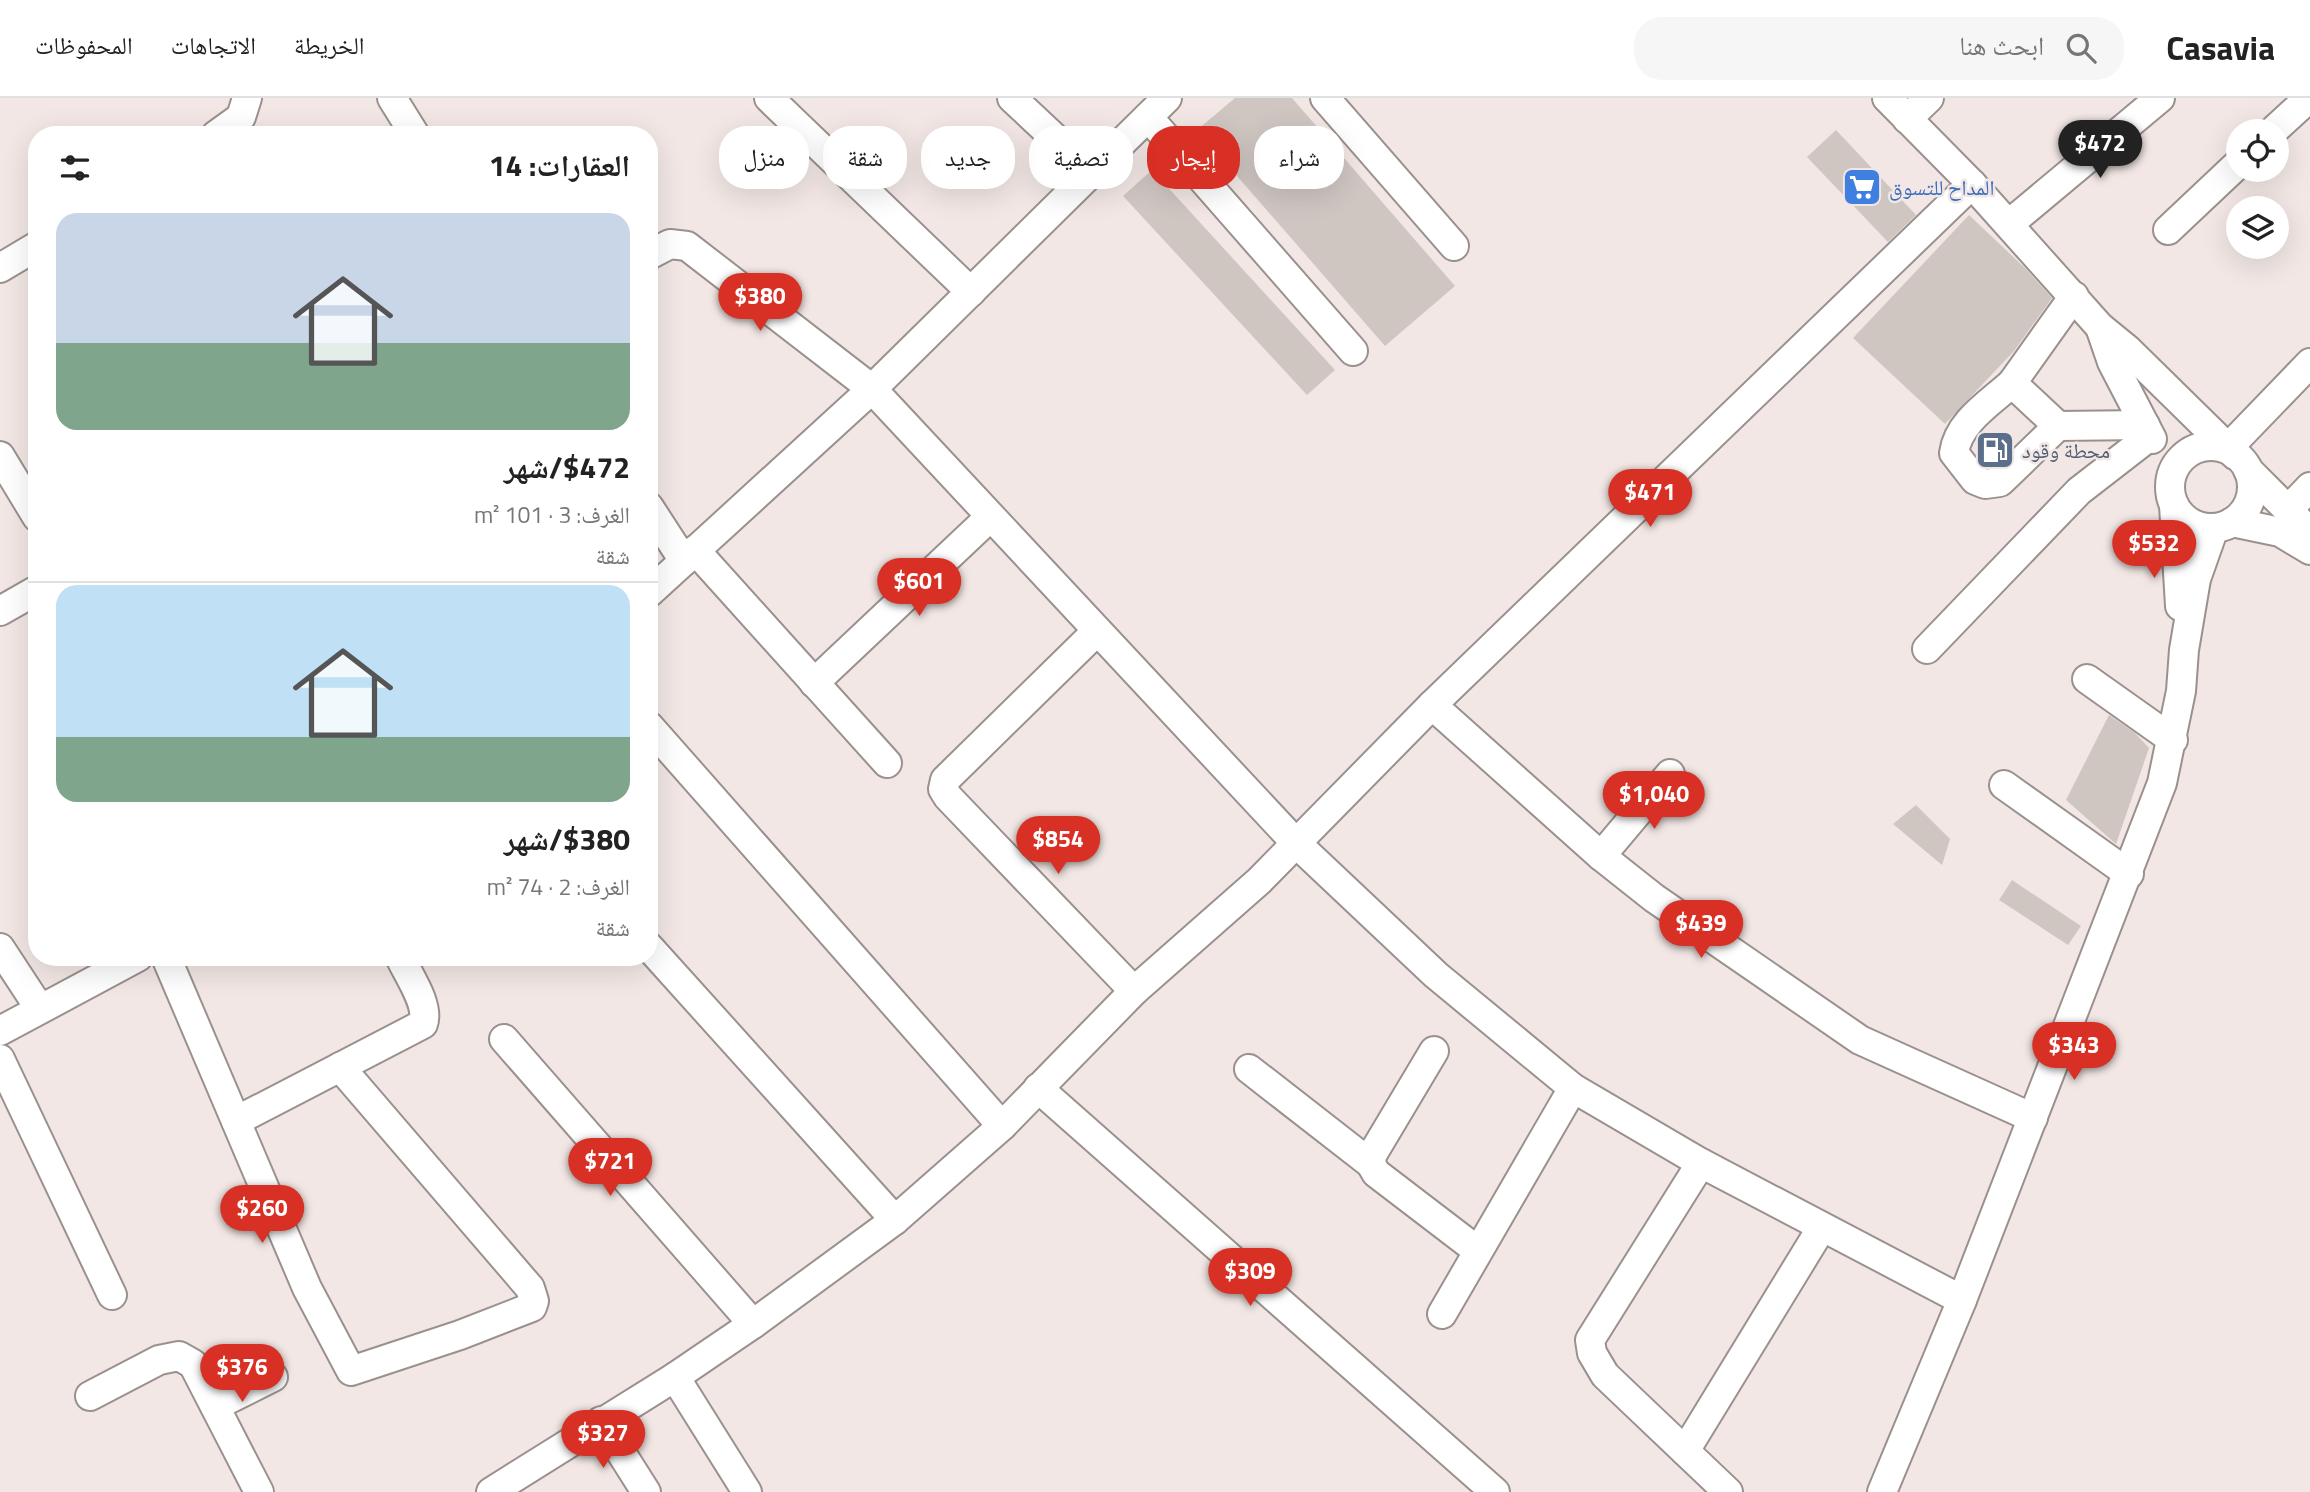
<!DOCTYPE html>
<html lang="ar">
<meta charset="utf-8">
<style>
:root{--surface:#fff;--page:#f6f6f6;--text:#222;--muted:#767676;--line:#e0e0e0;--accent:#d93025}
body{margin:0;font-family:"Titillium Web","Noto Naskh Arabic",sans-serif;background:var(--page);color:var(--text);direction:rtl;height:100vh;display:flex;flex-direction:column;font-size:26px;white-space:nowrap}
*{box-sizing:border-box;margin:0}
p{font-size:23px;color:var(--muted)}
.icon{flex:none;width:38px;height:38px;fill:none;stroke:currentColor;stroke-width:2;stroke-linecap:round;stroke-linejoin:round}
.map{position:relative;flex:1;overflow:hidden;direction:ltr}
.sheet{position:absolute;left:28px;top:28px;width:630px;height:840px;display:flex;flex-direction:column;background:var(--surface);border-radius:28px;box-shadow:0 7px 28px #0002;direction:rtl}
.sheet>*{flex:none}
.banner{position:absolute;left:679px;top:28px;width:665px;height:63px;direction:rtl;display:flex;gap:14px}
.fabs{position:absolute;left:2226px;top:21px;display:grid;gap:14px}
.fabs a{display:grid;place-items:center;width:63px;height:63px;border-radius:50%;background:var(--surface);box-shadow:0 7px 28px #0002;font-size:35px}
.price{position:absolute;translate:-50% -60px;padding:0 16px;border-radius:24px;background:var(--accent);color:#fff;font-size:23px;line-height:46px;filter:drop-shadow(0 2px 4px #0008)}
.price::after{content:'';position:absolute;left:50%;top:42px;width:21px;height:16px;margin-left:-10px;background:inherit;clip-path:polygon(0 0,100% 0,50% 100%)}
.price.current{background:#222;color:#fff}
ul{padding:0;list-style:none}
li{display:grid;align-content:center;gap:14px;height:371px;padding:0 28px}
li+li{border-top:2px solid var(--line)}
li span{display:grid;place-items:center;height:217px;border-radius:21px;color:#555}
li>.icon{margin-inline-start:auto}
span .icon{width:126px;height:126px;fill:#fffc;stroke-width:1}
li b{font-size:30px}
h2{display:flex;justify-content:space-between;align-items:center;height:84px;padding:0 28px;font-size:30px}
.tag{padding:0 24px;border-radius:28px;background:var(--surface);box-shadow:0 7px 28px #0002;font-size:24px;line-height:63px}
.tag.current{background:var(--accent);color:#fff}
header{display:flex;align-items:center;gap:42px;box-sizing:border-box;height:98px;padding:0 35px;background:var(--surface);border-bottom:2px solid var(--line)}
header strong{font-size:33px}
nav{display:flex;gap:38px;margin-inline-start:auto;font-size:24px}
.search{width:490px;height:63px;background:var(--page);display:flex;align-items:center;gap:18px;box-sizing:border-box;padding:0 24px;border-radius:28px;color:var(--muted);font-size:26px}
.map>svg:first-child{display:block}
.building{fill:#cfc6c2}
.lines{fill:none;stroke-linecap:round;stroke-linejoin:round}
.minor-casing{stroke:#9a918d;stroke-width:32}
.minor{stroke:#fff;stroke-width:28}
.labels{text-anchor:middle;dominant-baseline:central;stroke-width:5;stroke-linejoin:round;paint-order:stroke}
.shop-label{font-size:21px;fill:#366cbe;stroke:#f2e7e4;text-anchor:start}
.service-label{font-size:21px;fill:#4e5e75;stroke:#f2e7e4;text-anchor:start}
</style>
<header>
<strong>Casavia</strong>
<div class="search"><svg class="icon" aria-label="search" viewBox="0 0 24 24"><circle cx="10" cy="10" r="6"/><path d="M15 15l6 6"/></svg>ابحث هنا</div>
<nav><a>الخريطة</a><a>الاتجاهات</a><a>المحفوظات</a></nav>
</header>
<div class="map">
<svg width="2310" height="1394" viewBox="0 0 2310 1394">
<rect width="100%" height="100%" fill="#f2e7e4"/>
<g class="building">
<polygon points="1235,0 1292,0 1455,188 1385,248 1197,32"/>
<polygon points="1836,32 1916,117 1888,144 1807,59"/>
<polygon points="1152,72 1335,272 1307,297 1123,98"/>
<polygon points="1969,117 2025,170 2052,200 2014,253 1945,326 1853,240"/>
<polygon points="2109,617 2135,635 2149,650 2116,746 2066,702"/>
<polygon points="1916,707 1950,741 1942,767 1893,726"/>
<polygon points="2012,782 2081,828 2068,847 1999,802"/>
</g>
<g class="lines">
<g class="minor-casing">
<g id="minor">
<polyline points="392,0 415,37"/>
<polyline points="769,0 971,194"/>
<polyline points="1012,0 1091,74"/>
<polyline points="1325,0 1454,148"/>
<polyline points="1887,0 1972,86 2100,229 2127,251 2235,357"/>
<polyline points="1148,19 1353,253"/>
<polyline points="1907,21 1929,0"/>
<polyline points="2273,33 2309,0"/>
<polyline points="216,37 241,19 247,0"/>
<polyline points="2009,126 2160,0"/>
<polyline points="2168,132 2238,66"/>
<polyline points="649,157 670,146 687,148 872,291 1295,744 1436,877 1573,990 1701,1065 1962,1202"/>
<polyline points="0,170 37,148"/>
<polyline points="2074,198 2012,285 2058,328 2145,327"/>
<polyline points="2100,229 2112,264 2152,341"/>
<path d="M2012 285C1990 305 1958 324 1954 355L1975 382 1985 386 2000 384 2058 328"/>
<circle cx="2211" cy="389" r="41"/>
<polyline points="2229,349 2310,265"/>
<polyline points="0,358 37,419"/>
<polyline points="2248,372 2310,434"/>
<polyline points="2174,407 2180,508"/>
<polyline points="649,409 684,463"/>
<polyline points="2288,412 2310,389"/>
<polyline points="2232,424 2280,434 2310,452"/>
<polyline points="695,452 887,665"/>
<polyline points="649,495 872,291 1167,0"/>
<polyline points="0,513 37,492"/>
<polyline points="1097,533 945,682 943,691 948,699 1134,893"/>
<polyline points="1927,551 2079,393 2150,338"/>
<polyline points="2087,581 2173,642"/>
<polyline points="814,585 990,419"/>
<polyline points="1432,607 1601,758 1654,800 1860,942 2033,1020"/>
<polyline points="649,628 1002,1028"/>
<polyline points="2004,687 2129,776"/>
<polyline points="1601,758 1670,676"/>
<polyline points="649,849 895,1122"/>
<polyline points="0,850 40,911"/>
<polyline points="166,859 307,1190 351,1273 460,1237 532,1209 534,1203 530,1190 340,969"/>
<polyline points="0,933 138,859"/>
<polyline points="504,941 753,1226"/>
<polyline points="1434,953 1372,1057 1371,1066 1376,1075 1478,1153"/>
<polyline points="0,961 112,1197"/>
<polyline points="1249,971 1371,1066"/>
<polyline points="1038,990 1495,1394"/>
<path d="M236 1023 423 926C430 907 408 877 400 859"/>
<polyline points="1701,1065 1590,1242 1592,1255 1605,1277 1728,1394"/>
<polyline points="1442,1216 1573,990"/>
<polyline points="675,1279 747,1394"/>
<polyline points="90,1298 159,1262 179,1258 193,1266 259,1394"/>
<polyline points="215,1308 273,1279"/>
<polyline points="601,1323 646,1394"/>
<polyline points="1685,1353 1822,1129"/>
<polyline points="491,1394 675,1279 753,1226 895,1122 1002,1028 1134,893 1259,783 1432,607 1972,86"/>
<polyline points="1882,1394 1962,1202 2162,685 2181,593 2184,552 2196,481 2214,430"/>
</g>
</g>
<use href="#minor" class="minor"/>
</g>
<defs>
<g id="supermarket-square" transform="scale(2.0125)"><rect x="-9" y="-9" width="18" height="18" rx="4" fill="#3f7fe0" stroke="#f2e7e4"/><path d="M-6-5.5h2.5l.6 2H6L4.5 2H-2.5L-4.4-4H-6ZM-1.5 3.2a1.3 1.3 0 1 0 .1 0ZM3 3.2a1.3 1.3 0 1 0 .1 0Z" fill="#fff"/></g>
<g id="fuel-square" transform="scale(2.0125)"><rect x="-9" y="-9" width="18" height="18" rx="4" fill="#5c6f8a" stroke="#f2e7e4"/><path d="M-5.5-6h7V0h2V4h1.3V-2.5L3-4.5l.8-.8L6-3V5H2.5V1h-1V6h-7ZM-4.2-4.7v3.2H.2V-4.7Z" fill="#fff"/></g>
</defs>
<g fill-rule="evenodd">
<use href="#supermarket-square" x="1862" y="89"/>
<use href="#fuel-square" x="1995" y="352"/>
</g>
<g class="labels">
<g class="shop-label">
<text x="1889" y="89">المداح للتسوق</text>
</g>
<g class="service-label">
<text x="2022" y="352">محطة وقود</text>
</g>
</g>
</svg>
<div class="fabs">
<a><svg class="icon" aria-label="locate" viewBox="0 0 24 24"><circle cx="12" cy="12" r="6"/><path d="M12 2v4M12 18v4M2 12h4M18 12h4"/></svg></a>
<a><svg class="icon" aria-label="layers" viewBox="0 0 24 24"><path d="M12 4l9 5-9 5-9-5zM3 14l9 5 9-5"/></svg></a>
</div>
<b class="price current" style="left:2100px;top:82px">$472</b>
<b class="price" style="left:760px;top:235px">$380</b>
<b class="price" style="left:1650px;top:431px">$471</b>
<b class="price" style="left:2154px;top:482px">$532</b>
<b class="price" style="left:919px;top:520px">$601</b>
<b class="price" style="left:1654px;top:733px">$1,040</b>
<b class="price" style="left:1058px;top:778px">$854</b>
<b class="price" style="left:1701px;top:862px">$439</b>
<b class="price" style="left:2074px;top:984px">$343</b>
<b class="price" style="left:610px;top:1100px">$721</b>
<b class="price" style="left:262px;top:1147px">$260</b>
<b class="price" style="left:1250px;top:1210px">$309</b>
<b class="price" style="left:242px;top:1306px">$376</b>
<b class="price" style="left:603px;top:1372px">$327</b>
<div class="banner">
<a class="tag">شراء</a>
<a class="tag current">إيجار</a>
<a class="tag">تصفية</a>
<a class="tag">جديد</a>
<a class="tag">شقة</a>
<a class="tag">منزل</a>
</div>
<section class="sheet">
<h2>العقارات: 14<svg class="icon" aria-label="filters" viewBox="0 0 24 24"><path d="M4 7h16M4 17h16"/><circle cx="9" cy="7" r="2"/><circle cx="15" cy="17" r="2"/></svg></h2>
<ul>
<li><span style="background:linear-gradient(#c9d6e8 60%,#7fa58c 0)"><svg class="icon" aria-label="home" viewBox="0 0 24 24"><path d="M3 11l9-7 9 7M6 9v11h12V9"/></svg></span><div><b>$472/شهر</b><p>الغرف: 3 · 101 m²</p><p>شقة</p></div></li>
<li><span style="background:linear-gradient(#bfe0f5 70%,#7fa58c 0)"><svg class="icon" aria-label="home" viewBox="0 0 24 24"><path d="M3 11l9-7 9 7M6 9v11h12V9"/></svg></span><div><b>$380/شهر</b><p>الغرف: 2 · 74 m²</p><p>شقة</p></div></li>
</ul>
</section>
</div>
